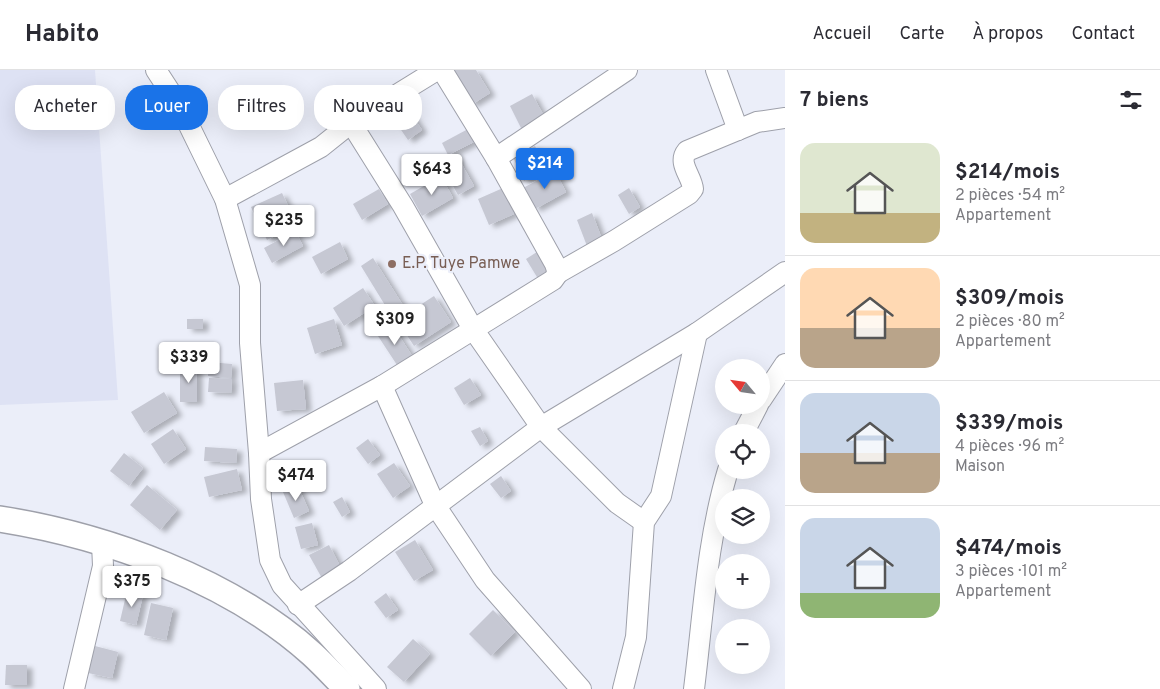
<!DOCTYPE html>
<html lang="fr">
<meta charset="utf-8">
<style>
:root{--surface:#fff;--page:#f2f2f3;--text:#2b2b33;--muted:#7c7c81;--line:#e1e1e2;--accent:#1a73e8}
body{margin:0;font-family:Overpass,sans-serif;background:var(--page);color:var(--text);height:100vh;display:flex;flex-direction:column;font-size:19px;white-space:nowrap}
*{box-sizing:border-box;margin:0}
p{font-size:16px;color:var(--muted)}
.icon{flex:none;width:28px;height:28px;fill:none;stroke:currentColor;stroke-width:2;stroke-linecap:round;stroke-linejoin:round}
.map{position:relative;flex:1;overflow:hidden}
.drawer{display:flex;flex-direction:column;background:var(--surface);width:375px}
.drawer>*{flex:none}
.hud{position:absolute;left:15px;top:15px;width:475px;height:45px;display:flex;gap:10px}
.needle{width:32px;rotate:299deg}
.controls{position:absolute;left:715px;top:289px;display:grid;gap:10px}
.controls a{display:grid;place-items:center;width:55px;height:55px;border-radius:50%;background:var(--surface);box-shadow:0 5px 20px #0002;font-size:25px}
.price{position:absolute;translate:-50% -42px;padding:0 11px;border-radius:5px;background:#fff;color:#222;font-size:16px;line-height:32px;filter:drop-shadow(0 1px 2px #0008)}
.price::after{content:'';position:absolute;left:50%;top:30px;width:15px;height:11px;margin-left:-8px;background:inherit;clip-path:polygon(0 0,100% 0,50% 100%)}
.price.current{background:var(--accent);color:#fff}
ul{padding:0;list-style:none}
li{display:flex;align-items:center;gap:15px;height:125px;padding:0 15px}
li+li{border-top:1px solid var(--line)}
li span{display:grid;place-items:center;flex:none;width:140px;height:100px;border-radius:15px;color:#555}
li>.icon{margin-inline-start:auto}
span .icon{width:60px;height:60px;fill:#fffc;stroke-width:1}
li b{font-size:21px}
h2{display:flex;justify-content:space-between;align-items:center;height:60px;padding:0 15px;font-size:21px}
.tag{padding:0 18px;border-radius:20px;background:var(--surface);box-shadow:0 5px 20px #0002;font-size:18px;line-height:45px}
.tag.current{background:var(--accent);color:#fff}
header{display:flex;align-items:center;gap:30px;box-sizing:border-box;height:70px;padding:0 25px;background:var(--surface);border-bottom:1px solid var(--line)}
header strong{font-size:24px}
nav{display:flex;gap:28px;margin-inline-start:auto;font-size:18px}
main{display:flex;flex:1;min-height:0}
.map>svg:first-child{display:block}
.built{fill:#dee2f4}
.building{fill:#c6c8d3;filter:url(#shadow)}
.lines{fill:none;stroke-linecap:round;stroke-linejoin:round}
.minor-casing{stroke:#9ea0aa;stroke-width:22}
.major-casing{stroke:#9ea0aa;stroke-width:28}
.minor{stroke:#fff;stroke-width:20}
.major{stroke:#fff;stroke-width:25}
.education-dot{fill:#8d6e63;stroke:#ebeef9;stroke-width:2}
.labels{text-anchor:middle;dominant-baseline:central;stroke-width:4.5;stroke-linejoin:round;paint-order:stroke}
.education-label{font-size:16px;fill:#785e54;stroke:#ebeef9;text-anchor:start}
</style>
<header>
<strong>Habito</strong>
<nav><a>Accueil</a><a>Carte</a><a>À propos</a><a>Contact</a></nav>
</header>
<main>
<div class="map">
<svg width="785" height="619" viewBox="0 0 785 619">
<defs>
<filter id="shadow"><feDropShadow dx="5.5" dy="3" stdDeviation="2.5" flood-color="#0004"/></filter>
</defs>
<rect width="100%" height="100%" fill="#ebeef9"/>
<polygon class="built" points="0,0 95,0 118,330 0,335"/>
<g class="building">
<polygon points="454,0 476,0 490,23 471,35"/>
<polygon points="532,24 545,48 522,60 510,36"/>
<polygon points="400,28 422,60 408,70 386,38"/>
<polygon points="468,59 474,72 448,85 442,73"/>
<polygon points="535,76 547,100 524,111 513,87"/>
<polygon points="456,84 474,116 458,125 440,93"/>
<polygon points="555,101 566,122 535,139 523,118"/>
<polygon points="441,106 453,128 422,146 410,124"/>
<polygon points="503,118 514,144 489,155 478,129"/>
<polygon points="629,118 640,137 629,144 618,125"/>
<polygon points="379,119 388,134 362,150 353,134"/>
<polygon points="282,123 297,155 267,170 251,137"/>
<polygon points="592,143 602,169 587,176 577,150"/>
<polygon points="295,161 303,176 272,193 264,178"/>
<polygon points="340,172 348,189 321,204 312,187"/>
<polygon points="540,180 554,203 540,212 526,189"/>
<polygon points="373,188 404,237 391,245 361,196"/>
<polygon points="363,218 375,236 344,256 333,238"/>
<polygon points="434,226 451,252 414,276 397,250"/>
<rect x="187" y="249" width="16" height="10"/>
<polygon points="334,249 342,275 315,284 307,258"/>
<polygon points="391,253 414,289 399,298 376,263"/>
<polygon points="209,292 232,294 231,308 208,306"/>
<rect x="180" y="295" width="17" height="37"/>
<polygon points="209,308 232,309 231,323 208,322"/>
<polygon points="470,308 481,325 464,335 454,318"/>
<polygon points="303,310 306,339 277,341 274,313"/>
<polygon points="164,322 177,343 144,363 131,342"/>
<polygon points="480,357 488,371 480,376 471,361"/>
<polygon points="173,359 186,379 164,394 151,374"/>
<polygon points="368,369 380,385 368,394 356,378"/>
<polygon points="205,377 237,379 236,393 204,391"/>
<polygon points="124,383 143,398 129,416 110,401"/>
<polygon points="394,393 410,416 393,428 377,404"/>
<polygon points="237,399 242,420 209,427 204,407"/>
<polygon points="501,406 511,421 501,428 490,414"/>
<polygon points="147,415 177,440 160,460 130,435"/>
<polygon points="298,416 309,441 294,448 283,422"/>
<polygon points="342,427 350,442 342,447 333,432"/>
<polygon points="312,453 318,475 301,479 295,457"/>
<polygon points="415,470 433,500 414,511 395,482"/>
<polygon points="329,475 342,500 323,510 309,485"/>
<polygon points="127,521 143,525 136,555 120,551"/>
<polygon points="386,523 398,540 386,548 374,532"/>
<polygon points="151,533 173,538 166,570 144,565"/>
<polygon points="493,540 515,562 491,586 469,564"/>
<polygon points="413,569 430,584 404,612 387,597"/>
<polygon points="95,576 118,582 112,608 88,603"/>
<polygon points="6,595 27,595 27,615 5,615"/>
</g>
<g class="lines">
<g class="minor-casing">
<g id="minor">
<polyline points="156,0 180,37 225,129 250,215 250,273 259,383 261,429 270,490 282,515 376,619"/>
<polyline points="716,0 738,60"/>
<polyline points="351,53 403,136 473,259 541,357 617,433 644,452"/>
<polyline points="496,88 627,0"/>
<polyline points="225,129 321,77 351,53 437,0"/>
<path d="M558 203 614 171 689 124 693 119C692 106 677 93 687 81L757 52 785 48"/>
<polyline points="382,316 435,435 485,510 581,619"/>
<polyline points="761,330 785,294"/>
<polyline points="744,362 758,335"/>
<polyline points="259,383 382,316 553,210 558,203 555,194 496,88 442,0"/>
<polyline points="298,535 349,501 541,357 697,263 785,202"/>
<polyline points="74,619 103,496 102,473"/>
<polyline points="623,619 636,567 644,452 661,426 697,263"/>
<path d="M694 619C703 547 707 470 728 400"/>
</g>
</g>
<g class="major-casing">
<path id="major" d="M0 449C107 466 230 510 312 584 324 595 335 607 347 619"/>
</g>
<use href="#minor" class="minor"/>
<use href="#major" class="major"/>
</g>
<circle class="education-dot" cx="392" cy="194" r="5"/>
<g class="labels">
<g class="education-label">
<text x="402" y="194">E.P. Tuye Pamwe</text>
</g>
</g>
</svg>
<div class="controls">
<a><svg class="needle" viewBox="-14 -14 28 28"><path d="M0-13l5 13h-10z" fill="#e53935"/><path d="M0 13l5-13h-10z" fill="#7c7c81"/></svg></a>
<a><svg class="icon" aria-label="locate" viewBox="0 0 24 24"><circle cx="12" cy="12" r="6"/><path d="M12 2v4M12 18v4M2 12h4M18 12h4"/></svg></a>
<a><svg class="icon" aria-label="layers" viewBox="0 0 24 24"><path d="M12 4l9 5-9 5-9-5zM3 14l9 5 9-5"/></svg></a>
<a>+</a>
<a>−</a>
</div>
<b class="price current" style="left:545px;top:120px">$214</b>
<b class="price" style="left:432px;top:126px">$643</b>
<b class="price" style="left:284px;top:177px">$235</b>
<b class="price" style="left:395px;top:276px">$309</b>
<b class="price" style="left:189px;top:314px">$339</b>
<b class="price" style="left:296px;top:432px">$474</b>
<b class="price" style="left:132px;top:538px">$375</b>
<div class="hud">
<a class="tag">Acheter</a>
<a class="tag current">Louer</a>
<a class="tag">Filtres</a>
<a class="tag">Nouveau</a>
</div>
</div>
<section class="drawer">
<h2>7 biens<svg class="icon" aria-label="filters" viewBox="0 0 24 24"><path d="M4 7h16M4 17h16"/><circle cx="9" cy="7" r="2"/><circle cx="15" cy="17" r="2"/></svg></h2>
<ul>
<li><span style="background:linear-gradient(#dfe7d0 70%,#c2b280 0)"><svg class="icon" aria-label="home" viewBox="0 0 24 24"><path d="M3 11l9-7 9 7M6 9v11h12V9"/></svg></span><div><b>$214/mois</b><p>2 pièces · 54 m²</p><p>Appartement</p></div></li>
<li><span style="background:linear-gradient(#ffd9b3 60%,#b9a48a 0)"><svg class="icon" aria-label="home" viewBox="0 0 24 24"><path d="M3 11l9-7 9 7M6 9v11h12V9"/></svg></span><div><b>$309/mois</b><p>2 pièces · 80 m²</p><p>Appartement</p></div></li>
<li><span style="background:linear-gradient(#c9d6e8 60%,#b9a48a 0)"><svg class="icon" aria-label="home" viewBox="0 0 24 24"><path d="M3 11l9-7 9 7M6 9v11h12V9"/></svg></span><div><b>$339/mois</b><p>4 pièces · 96 m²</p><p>Maison</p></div></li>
<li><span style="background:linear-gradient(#c9d6e8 75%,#8fb573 0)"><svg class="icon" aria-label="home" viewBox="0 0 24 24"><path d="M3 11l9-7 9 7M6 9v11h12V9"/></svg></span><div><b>$474/mois</b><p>3 pièces · 101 m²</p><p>Appartement</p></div></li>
</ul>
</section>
</main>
